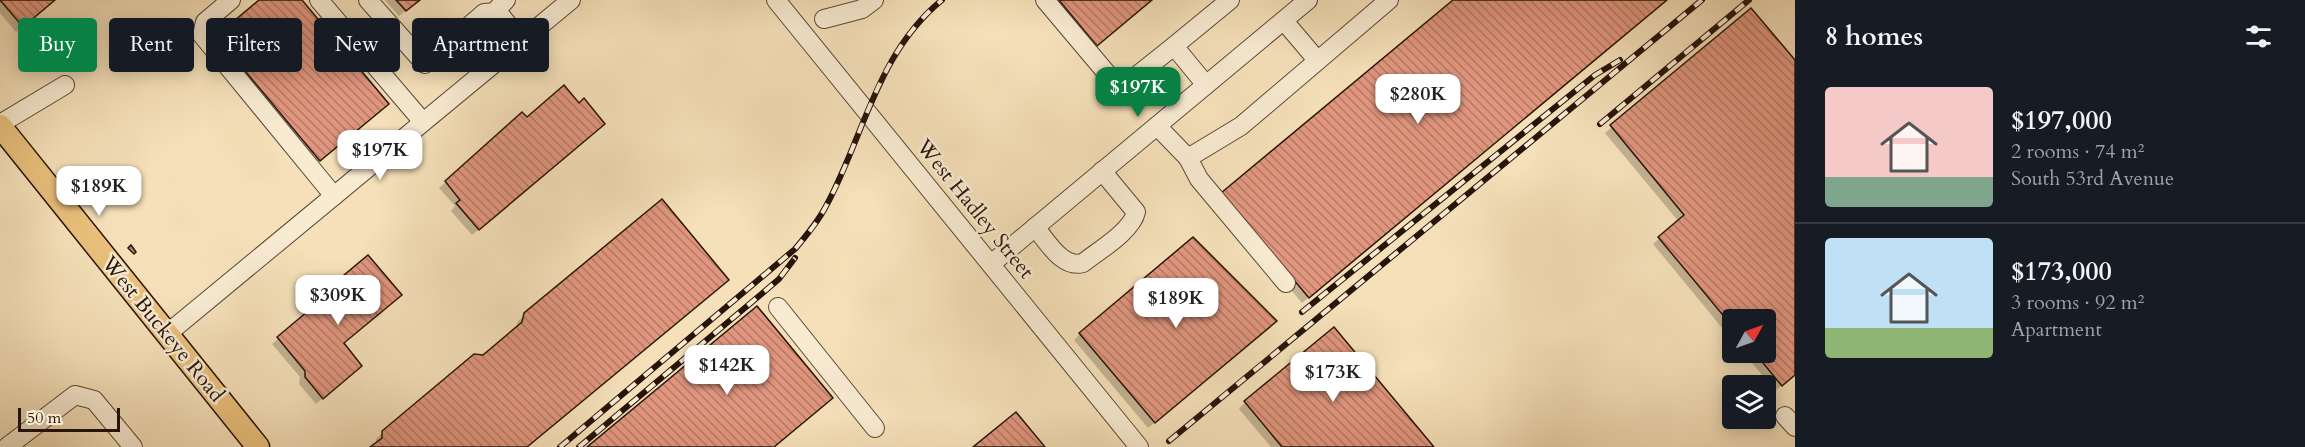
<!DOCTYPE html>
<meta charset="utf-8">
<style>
:root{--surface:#171b24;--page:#20242c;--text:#f1f3f6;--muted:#9ea1a6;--line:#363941;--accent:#0b8043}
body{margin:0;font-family:Cardo,serif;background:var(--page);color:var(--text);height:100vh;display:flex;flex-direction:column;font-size:22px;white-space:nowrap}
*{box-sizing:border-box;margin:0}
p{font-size:20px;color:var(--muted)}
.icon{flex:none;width:33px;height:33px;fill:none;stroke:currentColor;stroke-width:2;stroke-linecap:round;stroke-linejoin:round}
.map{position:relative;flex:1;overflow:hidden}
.drawer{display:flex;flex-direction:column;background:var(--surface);width:510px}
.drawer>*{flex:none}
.guide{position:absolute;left:18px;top:18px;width:570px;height:54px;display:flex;gap:12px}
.needle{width:39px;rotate:50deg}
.fabs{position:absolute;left:1722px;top:309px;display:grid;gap:12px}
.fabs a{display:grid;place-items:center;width:54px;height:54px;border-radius:6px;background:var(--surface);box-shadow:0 3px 15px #0003;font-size:30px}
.scale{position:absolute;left:18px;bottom:15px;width:102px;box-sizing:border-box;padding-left:6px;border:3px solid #27140a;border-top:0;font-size:16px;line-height:21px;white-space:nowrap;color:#27140a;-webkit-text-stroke:4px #f8ebd2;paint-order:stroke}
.price{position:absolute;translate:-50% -51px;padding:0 14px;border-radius:12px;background:#fff;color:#222;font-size:20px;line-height:39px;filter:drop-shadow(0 2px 3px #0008)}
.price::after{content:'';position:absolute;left:50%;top:36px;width:18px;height:14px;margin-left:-9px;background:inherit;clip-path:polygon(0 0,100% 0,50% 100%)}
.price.selected{background:var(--accent);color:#fff}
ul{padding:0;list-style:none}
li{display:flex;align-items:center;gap:18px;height:150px;padding:0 30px}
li+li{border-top:2px solid var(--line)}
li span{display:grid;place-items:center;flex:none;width:168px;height:120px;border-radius:6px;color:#555}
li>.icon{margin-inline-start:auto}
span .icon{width:72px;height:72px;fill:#fffc;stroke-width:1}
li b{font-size:26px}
h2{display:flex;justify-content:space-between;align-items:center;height:72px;padding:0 30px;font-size:26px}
.chip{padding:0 21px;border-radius:6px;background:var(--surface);box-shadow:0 3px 15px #0003;font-size:21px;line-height:54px}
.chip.selected{background:var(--accent);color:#fff}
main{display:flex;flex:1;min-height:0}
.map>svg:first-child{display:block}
.shadow{fill:#0003}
.building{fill:url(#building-back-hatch);stroke:#27140a;stroke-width:1.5}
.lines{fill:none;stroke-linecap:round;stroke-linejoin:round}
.minor-casing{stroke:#5a4736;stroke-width:20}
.major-casing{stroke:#27140a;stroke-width:25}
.minor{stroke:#f8ebd2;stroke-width:18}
.major{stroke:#eac07c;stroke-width:22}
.rail-casing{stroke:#27140a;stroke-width:6}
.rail{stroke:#f8ebd2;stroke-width:4;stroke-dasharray:11;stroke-linecap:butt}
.labels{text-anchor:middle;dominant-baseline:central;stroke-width:5;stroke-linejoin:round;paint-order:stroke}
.street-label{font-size:21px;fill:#27140a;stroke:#f8ebd2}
</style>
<main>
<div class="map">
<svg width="1795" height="447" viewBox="0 0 1795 447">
<defs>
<pattern id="building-back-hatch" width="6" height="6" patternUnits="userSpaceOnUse" patternTransform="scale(1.5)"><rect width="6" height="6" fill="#e0967e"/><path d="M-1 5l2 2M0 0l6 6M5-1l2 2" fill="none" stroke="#b67965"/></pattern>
</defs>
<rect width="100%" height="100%" fill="#f5e0b9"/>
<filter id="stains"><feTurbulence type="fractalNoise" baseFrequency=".00333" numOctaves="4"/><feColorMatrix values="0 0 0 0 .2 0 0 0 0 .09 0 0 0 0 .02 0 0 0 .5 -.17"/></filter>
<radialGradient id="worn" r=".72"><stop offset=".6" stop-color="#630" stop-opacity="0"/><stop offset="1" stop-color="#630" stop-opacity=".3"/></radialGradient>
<g class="shadow">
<polygon points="0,0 54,0 16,32 0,13"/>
<polygon points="261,0 300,0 381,110 313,166 211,43"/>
<polygon points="385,0 419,0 399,16"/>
<polygon points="1048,0 1151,0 1090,51"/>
<polygon points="1455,0 1665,0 1302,303 1216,200"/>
<polygon points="1751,10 1795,62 1795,374 1775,391 1743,352 1766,352 1766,320 1732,320 1732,340 1653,244 1679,222 1605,133"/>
<polygon points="522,114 526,119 597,130 472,235 451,211 455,206 439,188"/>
<polygon points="327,291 342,344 354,372 316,404 299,384 300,377 272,344 320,303 320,297"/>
<polygon points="525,315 527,447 373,447 376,444 376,439 383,432 516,328 518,321"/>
<polygon points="1269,327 1148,428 1074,340 1080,334"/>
<polygon points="1245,402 1432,447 1271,447 1239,409"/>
</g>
<g class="building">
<polygon points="0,0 55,0 23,27"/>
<polygon points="259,0 302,0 389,104 320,161 216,36"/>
<polygon points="396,0 420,0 406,11"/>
<polygon points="1059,0 1152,0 1097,46"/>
<polygon points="1453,0 1667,0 1309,298 1221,193"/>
<polygon points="1751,8 1795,60 1795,375 1782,386 1754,352 1766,352 1766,320 1732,320 1732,326 1658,237 1684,215 1610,125"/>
<polygon points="564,85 579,103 584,98 605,124 479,230 456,203 460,200 445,181 522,112 527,117"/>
<polygon points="662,199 729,280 527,447 370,447 382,438 382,431 474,354 483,355 522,322 524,313"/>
<polygon points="1193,237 1277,321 1155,423 1079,333"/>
<polygon points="131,245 136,252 134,254 128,248"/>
<polygon points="368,255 402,295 344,343 362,366 323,399 305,377 305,371 277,337 326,296 326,290"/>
<polygon points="757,306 833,398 774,447 587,447"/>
<polygon points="1334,327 1434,447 1282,447 1244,401"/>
<polygon points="1016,412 1045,447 973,447"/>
</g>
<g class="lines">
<g class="minor-casing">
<g id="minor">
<polyline points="231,0 205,22 202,35 334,196"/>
<polyline points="319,0 423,122"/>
<polyline points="368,0 425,64 484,13 498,12"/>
<polyline points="506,0 498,8 498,12 521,41"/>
<polyline points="776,0 1139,447"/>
<polyline points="1045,0 1120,89 1174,46"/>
<polyline points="824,19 862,9 874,0"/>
<polyline points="1284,21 1317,60"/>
<polyline points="1206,85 1174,46 1230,0"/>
<polyline points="0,124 65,85"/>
<polyline points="1157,126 1188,158 1241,126 1389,0"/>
<polyline points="1188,158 1199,179 1286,283"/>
<path d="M1035 227C1047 241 1062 269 1083 263 1098 251 1132 231 1136 212L1102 171"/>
<polyline points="991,264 1308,0"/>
<polyline points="778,307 875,428"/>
<polyline points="167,334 571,0"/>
<polyline points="1785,416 1795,427"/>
<polyline points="7,447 75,395 94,400 133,447"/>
</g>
</g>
<g class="major-casing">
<polyline id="major" points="0,126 258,447"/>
</g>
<use href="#minor" class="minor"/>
<use href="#major" class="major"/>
<g class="rail-casing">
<g id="rail">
<polyline points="1600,124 1749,0"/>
<polyline points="1302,312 1595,75 1620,60"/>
<polyline points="1169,441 1702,0"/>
<path d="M560 447 795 249C806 236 817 223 825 208 864 137 876 54 942 0"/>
<polyline points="579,447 765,291 779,279 795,258"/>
</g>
</g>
<use href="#rail" class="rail"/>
</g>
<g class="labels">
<g class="street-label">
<text transform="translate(975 209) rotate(51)">West Hadley Street</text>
<text transform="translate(163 329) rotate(51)">West Buckeye Road</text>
</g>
</g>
<rect width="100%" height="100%" filter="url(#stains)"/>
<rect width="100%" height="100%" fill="url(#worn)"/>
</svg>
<div class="fabs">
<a><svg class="needle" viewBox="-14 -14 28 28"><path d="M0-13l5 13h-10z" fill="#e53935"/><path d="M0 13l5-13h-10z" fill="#9ea1a6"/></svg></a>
<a><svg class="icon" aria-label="layers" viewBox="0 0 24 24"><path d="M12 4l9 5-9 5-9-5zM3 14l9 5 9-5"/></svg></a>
</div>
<div class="scale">50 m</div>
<b class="price selected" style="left:1138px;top:118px">$197K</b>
<b class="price" style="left:1418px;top:125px">$280K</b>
<b class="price" style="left:380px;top:181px">$197K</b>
<b class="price" style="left:99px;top:217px">$189K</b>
<b class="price" style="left:338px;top:326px">$309K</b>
<b class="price" style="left:1176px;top:329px">$189K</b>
<b class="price" style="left:727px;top:396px">$142K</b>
<b class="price" style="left:1333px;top:403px">$173K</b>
<div class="guide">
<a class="chip selected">Buy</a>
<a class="chip">Rent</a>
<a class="chip">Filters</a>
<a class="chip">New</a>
<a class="chip">Apartment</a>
</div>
</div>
<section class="drawer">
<h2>8 homes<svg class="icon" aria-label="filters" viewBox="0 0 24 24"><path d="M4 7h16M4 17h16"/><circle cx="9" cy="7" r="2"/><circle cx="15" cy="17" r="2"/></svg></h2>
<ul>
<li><span style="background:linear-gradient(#f6c9c9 75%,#7fa58c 0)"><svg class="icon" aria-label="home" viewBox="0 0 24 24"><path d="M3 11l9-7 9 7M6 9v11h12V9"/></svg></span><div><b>$197,000</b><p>2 rooms · 74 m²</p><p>South 53rd Avenue</p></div></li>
<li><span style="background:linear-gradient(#bfe0f5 75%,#8fb573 0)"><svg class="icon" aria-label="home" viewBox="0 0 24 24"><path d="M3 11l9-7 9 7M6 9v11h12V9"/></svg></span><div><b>$173,000</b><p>3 rooms · 92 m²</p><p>Apartment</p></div></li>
</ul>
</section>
</main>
